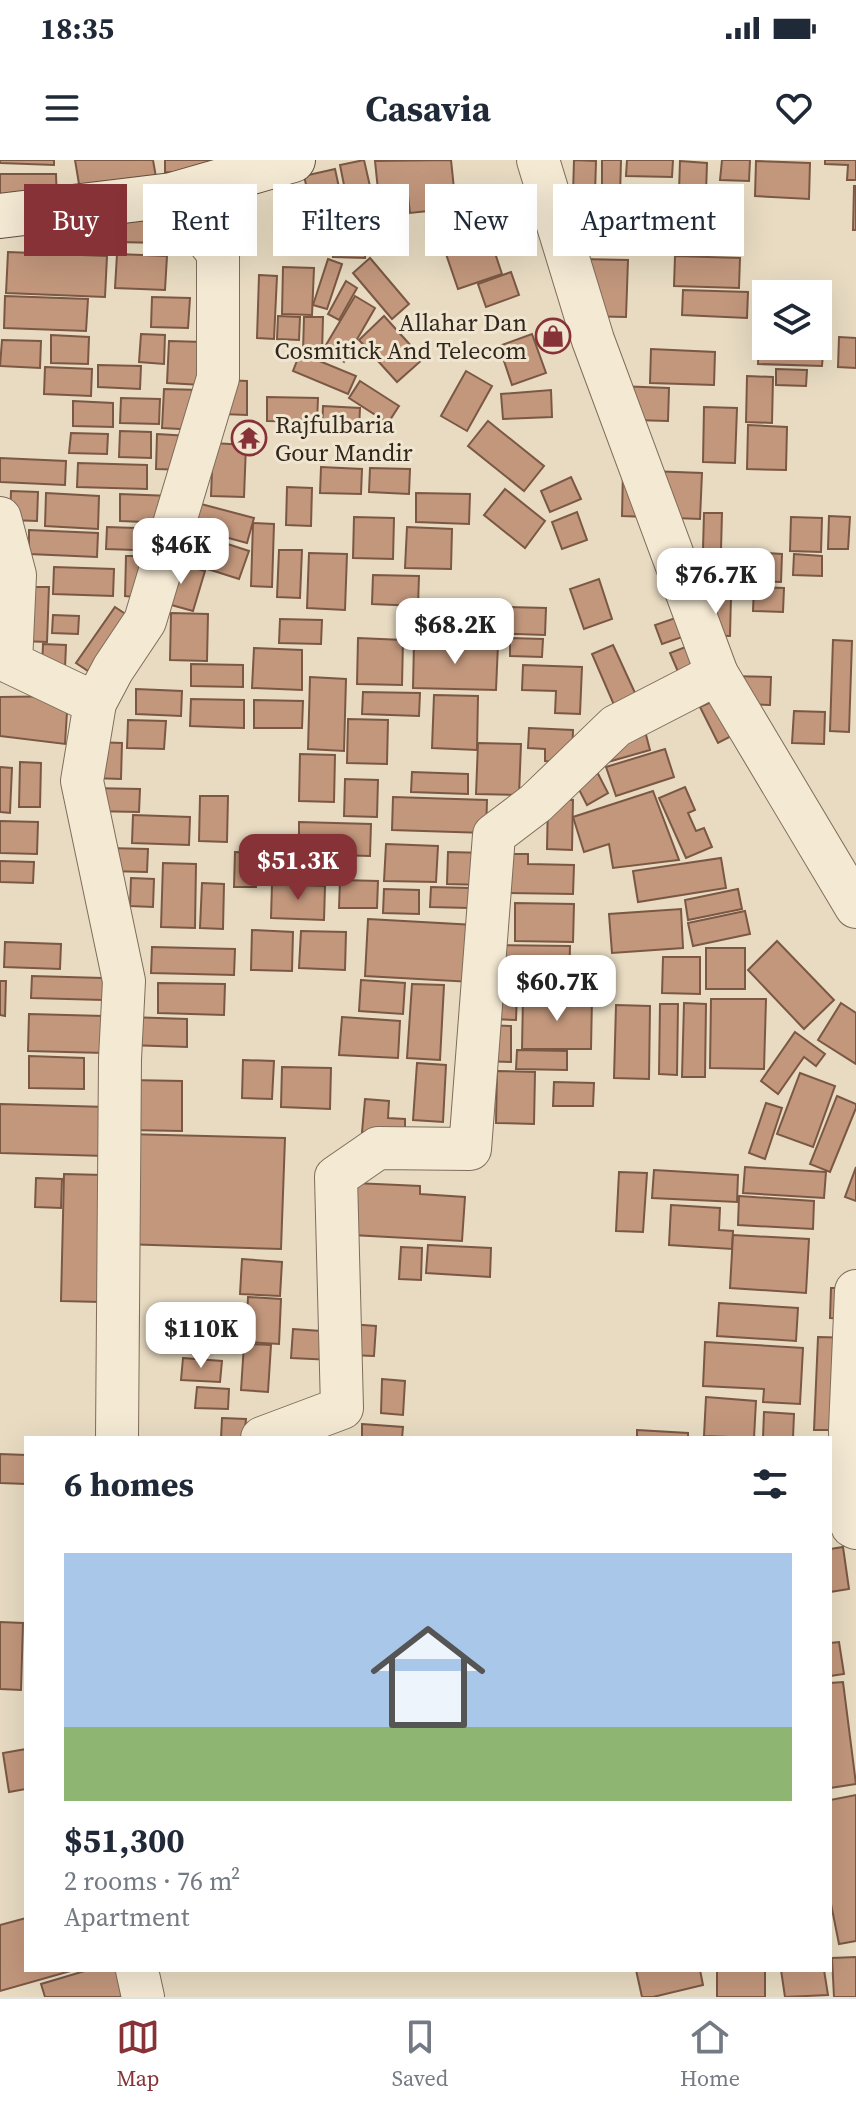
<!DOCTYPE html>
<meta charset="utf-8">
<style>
:root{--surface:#fff;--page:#f2f2f3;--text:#1f2937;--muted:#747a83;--line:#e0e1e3;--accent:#873236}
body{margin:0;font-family:"Source Serif 4",serif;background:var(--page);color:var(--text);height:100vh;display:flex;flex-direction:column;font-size:30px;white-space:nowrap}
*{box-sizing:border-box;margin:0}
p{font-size:26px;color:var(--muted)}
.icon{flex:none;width:44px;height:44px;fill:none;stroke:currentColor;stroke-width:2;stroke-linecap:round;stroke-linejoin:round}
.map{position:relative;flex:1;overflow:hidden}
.panel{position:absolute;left:24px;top:1276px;width:808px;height:536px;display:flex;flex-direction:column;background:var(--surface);border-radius:0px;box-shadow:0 8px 32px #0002}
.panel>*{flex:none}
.top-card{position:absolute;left:24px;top:24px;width:808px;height:72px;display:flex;gap:16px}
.controls{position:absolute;left:752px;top:120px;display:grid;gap:16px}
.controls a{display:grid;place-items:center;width:80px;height:80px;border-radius:0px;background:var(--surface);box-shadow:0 8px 32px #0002;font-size:40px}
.price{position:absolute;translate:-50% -68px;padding:0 18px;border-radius:16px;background:#fff;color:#222;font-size:26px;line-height:52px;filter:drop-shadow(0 2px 4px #0008)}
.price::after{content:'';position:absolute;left:50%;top:48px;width:24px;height:18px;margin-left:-12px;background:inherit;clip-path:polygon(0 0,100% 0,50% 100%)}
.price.on{background:var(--accent);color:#fff}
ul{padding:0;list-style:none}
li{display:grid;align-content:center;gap:16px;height:424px;padding:0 40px}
li span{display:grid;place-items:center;height:248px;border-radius:0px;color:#555}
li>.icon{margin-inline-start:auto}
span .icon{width:144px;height:144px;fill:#fffc;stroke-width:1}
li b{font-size:34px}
h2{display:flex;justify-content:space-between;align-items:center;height:96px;padding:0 40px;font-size:34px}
.tag{padding:0 28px;border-radius:0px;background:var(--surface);box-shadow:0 8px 32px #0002;font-size:28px;line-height:72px}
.tag.on{background:var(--accent);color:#fff}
.status{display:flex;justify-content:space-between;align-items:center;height:56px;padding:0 40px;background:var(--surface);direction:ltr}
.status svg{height:22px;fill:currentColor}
header{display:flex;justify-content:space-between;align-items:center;height:104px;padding:0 40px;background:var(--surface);font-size:36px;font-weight:700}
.dock{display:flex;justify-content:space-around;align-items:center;height:112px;border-top:2px solid var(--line);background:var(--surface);font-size:22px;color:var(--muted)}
.dock a{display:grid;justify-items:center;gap:4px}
.dock .on{color:var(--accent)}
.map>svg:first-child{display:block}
.building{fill:#c2977c;stroke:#7b5844;stroke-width:2}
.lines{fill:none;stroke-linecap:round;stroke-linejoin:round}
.street-casing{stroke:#7f6d5b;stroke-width:44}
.secondary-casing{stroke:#614f3e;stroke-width:46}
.street{stroke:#f4e9d3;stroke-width:42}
.secondary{stroke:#f4e9d3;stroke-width:44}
.labels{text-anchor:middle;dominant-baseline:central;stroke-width:6;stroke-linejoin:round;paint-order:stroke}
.poi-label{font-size:24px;fill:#31261e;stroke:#f0e6d0;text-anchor:end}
</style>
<div class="status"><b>18:35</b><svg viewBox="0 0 49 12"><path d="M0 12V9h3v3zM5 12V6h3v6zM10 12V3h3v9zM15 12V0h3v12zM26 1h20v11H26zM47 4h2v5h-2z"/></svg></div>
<header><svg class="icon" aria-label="menu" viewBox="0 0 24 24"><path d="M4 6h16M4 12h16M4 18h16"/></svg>Casavia<svg class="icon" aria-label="heart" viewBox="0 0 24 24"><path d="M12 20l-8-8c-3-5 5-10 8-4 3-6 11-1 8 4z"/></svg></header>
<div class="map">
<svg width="856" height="1837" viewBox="0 0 856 1837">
<rect width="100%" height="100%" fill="#e8dbc2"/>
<g class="building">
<polygon points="0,0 54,0 54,5 0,3"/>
<polygon points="75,0 153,0 157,23 81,36"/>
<polygon points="165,0 222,0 222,14 165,12"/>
<polygon points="364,0 372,35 347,40 340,5"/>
<polygon points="451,0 456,48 410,53 407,27 378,30 375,1"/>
<polygon points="574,0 596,1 595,34 573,34"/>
<polygon points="602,0 621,0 620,36 602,36"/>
<polygon points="627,0 673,0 672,17 626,16"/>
<polygon points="722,0 750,0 749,21 720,20"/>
<polygon points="825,0 856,0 856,20 847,20 848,5 825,4"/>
<polygon points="680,1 707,3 705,63 678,62"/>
<polygon points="756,1 810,3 809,39 755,36"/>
<polygon points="335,9 348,69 318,76 304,16"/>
<polygon points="0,14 56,14 57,44 0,44"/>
<polygon points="646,25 674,26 672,84 644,83"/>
<polygon points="854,26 856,26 856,70 853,70"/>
<polygon points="383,37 390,68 354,76 348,45"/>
<polygon points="484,38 485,66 463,68 461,39"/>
<polygon points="119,50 165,52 163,83 117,82"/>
<polygon points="334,77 366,77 365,98 333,97"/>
<polygon points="490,78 502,114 458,129 446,94"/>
<polygon points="8,92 107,96 105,137 6,133"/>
<polygon points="117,94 167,96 165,130 115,128"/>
<polygon points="675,96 740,98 739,128 674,126"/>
<polygon points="370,98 409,144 392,159 353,113"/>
<polygon points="328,99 342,104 327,149 313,145"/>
<polygon points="580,99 628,100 626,157 578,156"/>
<polygon points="283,107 314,108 312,155 282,154"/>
<polygon points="511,112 519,135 486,147 478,124"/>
<polygon points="259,115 277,116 274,179 257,178"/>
<polygon points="346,121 357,128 339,160 328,154"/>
<polygon points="683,130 748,132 747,158 682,155"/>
<polygon points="755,134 768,134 766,134 766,175 753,174"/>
<polygon points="5,136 88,139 86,171 4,168"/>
<polygon points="355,136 375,148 344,202 323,190"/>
<polygon points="818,136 821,136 820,177 818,177"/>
<polygon points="152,137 190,138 188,168 151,167"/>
<polygon points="278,156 300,157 299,180 277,179"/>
<polygon points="384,156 423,199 397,222 359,180"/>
<polygon points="304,157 323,157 322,193 303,192"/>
<polygon points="141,174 165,175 164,204 139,202"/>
<polygon points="532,174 546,213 512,225 499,186"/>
<polygon points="51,175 89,177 88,204 51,203"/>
<polygon points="839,177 856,178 856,208 838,207"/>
<polygon points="759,179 766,179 766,186 818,186 818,181 824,181 822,206 758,204"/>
<polygon points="2,180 41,181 40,208 0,206"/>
<polygon points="169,181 203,182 202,225 167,223"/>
<polygon points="651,189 715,192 714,225 650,223"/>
<polygon points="300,193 356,216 348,234 293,211"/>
<polygon points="98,205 141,206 140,229 98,227"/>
<polygon points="45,207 92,209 91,236 44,234"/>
<polygon points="776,209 807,210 806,226 776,225"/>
<polygon points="466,211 492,226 467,271 441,256"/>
<polygon points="747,216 773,217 772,263 746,262"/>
<polygon points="223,220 247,221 247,255 222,254"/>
<polygon points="360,221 399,246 388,263 349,238"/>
<polygon points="617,226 669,228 668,261 633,260"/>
<polygon points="164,229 199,230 198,270 162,268"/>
<polygon points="551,230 552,257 503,259 501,234"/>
<polygon points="267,237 318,238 317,262 267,261"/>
<polygon points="121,238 160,239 159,264 120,263"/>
<polygon points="73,241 113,243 113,267 73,266"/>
<polygon points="323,246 360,248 359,270 322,270"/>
<polygon points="704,247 737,248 735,303 703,302"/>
<polygon points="488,261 544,306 524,331 468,286"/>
<polygon points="748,265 787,267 786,310 747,309"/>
<polygon points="120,271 151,272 151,298 119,297"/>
<polygon points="71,273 108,274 107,294 69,293"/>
<polygon points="157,274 189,276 188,310 156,309"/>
<polygon points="213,283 246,285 244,337 211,336"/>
<polygon points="0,298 66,301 65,325 0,322"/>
<polygon points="78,303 147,305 147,329 77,327"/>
<polygon points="321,307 362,309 361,334 320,333"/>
<polygon points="370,308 410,309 409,334 369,332"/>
<polygon points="623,310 702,313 700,359 622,356"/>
<polygon points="571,317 581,339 550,352 541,331"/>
<polygon points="287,327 312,328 311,366 286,365"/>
<polygon points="505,329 545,361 525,388 484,355"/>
<polygon points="11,331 38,332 37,361 10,360"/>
<polygon points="46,333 99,336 98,369 45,366"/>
<polygon points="416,333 470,334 469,364 416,362"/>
<polygon points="120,334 171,336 170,363 120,361"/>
<polygon points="186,340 254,358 247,383 180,365"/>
<polygon points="577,352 587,380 562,389 552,362"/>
<polygon points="704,353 722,353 721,390 703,389"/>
<polygon points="829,356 850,357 848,389 828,389"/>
<polygon points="354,357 394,358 393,399 353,398"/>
<polygon points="791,357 822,358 821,392 790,391"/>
<polygon points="253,363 274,364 272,427 251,426"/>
<polygon points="107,367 165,369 165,391 106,389"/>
<polygon points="407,367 452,369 451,409 405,408"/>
<polygon points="178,368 249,391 239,419 170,397"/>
<polygon points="29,370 98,373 97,397 29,394"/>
<polygon points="279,390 302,390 300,438 277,437"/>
<polygon points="729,391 782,394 781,422 727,420"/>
<polygon points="309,393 347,394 345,450 307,448"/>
<polygon points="699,393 719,394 717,429 697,428"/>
<polygon points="794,394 822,396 822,416 793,415"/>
<polygon points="126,396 150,396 148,438 125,436"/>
<polygon points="168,401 205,411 193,451 157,441"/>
<polygon points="54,407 114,409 113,436 53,434"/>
<polygon points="373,415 419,416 418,446 372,444"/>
<polygon points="599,419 612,459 584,469 570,429"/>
<polygon points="23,427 49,427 47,482 21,481"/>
<polygon points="754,427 784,428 783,452 753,451"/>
<polygon points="703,435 731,436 730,476 701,475"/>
<polygon points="431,445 546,448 545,475 430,471"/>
<polygon points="115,447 139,463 100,519 76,503"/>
<polygon points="171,453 208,454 207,501 170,500"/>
<polygon points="690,453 697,472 662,484 655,465"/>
<polygon points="53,455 79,456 78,474 52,473"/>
<polygon points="280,459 322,460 321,484 279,483"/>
<polygon points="358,478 403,480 402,525 357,524"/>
<polygon points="510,478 543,479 542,497 510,496"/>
<polygon points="833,480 852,481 849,572 830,571"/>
<polygon points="414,482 498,484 496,530 413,528"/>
<polygon points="698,482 688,535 670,493"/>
<polygon points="43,484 66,485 65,508 42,507"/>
<polygon points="613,485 636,535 614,545 592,494"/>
<polygon points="254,488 302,490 302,530 252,528"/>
<polygon points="191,504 243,505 243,527 191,526"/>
<polygon points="523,505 582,507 580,554 555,553 556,531 522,530"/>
<polygon points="728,516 771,517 770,545 727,543"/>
<polygon points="310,517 346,519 344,591 308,589"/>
<polygon points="136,529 182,531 181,556 136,554"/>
<polygon points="363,532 420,533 419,556 362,554"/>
<polygon points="434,535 478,536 477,590 432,588"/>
<polygon points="68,536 65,584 0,576 0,537"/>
<polygon points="722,537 739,572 718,583 700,547"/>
<polygon points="191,539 244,540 244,568 190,566"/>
<polygon points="254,540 303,541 302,568 254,568"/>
<polygon points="794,551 825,552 824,584 792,583"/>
<polygon points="348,559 388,560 387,604 347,603"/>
<polygon points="128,560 166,561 164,589 127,588"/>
<polygon points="529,568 573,570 572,602 545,601 545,589 528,588"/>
<polygon points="645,571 650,590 608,602 602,583"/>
<polygon points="93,582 122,583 121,619 91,618"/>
<polygon points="478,583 521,584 519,635 476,634"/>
<polygon points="665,589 674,617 616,636 606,607"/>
<polygon points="300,594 335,595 334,642 299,641"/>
<polygon points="20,602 41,603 40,647 19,647"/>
<polygon points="593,604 608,633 587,645 572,616"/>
<polygon points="0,607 12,608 10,653 0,652"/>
<polygon points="412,612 468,614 468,634 411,632"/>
<polygon points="345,619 378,620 377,657 344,656"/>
<polygon points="685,627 695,650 688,653 696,671 704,668 712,687 686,698 659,638"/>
<polygon points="91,628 140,629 139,652 90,651"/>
<polygon points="653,631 679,700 613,708 609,684 584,692 573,657"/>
<polygon points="200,636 228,636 227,682 199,681"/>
<polygon points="393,637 487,640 486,673 392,670"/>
<polygon points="548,639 573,640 572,690 547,689"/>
<polygon points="133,655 190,657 189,685 132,683"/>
<polygon points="0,661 38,662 37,694 0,693"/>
<polygon points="299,662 371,664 370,696 299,694"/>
<polygon points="261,675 291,676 290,697 308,698 306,718 260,716"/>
<polygon points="386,684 438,686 436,722 384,721"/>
<polygon points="108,688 148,689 147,712 107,711"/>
<polygon points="235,692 257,693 256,727 234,727"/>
<polygon points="448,692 487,693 486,725 447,724"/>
<polygon points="507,694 528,694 528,704 574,705 573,734 506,733"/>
<polygon points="721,698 726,728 638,742 633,711"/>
<polygon points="0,701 34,702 33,723 0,722"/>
<polygon points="163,703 196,704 195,768 161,767"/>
<polygon points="131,718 154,719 153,747 130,746"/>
<polygon points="340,720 378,721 377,748 339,748"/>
<polygon points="202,723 224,724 223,769 200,768"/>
<polygon points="272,724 325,726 324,760 271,758"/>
<polygon points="431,727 470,728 469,748 430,747"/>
<polygon points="384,729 419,730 419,754 383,753"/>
<polygon points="738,729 742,749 688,760 685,740"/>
<polygon points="515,743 574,744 573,782 515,781"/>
<polygon points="681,749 683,788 612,793 609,754"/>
<polygon points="745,751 750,774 693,786 688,763"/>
<polygon points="368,759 475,765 472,822 365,816"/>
<polygon points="252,770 293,772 292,811 251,810"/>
<polygon points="301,771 346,772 345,810 299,808"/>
<polygon points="777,781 834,840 804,869 748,810"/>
<polygon points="5,782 61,784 60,809 4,807"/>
<polygon points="488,785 570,786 569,825 488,824"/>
<polygon points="152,787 235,789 234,815 151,813"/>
<rect x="706" y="788" width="39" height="41"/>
<polygon points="663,797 700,797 700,834 662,833"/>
<polygon points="32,816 103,818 103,840 31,838"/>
<polygon points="361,820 405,823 403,854 359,851"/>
<polygon points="0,821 6,821 5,856 0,855"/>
<polygon points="158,823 225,824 224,855 158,853"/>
<polygon points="412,824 444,825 440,900 407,898"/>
<polygon points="491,832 517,833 516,860 490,859"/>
<polygon points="523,837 592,838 591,889 522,889"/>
<polygon points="711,839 766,839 764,909 710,908"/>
<polygon points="684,843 706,844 705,917 682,917"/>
<polygon points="841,843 856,853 856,904 818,880"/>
<polygon points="660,844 678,844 677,915 659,914"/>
<polygon points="616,845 650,846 649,919 614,918"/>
<polygon points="29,854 104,856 104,893 28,891"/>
<polygon points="129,857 187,859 187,887 128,885"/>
<polygon points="342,857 400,861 398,898 339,895"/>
<polygon points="484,865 511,866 511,902 484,901"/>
<polygon points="795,872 825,894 816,906 804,897 778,934 761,921"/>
<polygon points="517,890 567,891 567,910 516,909"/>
<polygon points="29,896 84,898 84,929 29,928"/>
<polygon points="243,900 274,901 272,939 242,938"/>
<polygon points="417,903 446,905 443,962 413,960"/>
<polygon points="282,907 331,908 330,949 281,947"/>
<polygon points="497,911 535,912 534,964 496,963"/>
<polygon points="800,913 835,926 813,987 777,974"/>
<polygon points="130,920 182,921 182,971 129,970"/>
<polygon points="554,922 594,923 593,946 553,946"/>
<polygon points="837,936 856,944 856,948 830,1012 810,1004"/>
<polygon points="365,939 389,941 388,958 405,959 405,974 362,972"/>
<polygon points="766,943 782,948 765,999 749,993"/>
<polygon points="0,944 107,947 105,996 0,993"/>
<polygon points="125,974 285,978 281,1089 122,1084"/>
<polygon points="745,1007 826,1012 824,1038 743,1033"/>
<polygon points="856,1007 856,1041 845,1037"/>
<polygon points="654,1010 738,1015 737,1042 652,1038"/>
<polygon points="619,1012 647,1013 643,1072 616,1071"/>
<polygon points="64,1014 103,1015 100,1142 61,1141"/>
<polygon points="36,1018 62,1019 61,1048 35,1047"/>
<polygon points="354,1023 420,1026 420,1034 465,1037 462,1081 352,1075"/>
<polygon points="739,1036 814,1041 813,1069 738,1065"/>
<polygon points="671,1045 720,1048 719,1070 733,1071 732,1089 669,1085"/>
<polygon points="733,1075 809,1079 806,1133 730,1128"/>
<polygon points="428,1085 491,1088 490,1117 426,1113"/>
<polygon points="401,1087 422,1088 421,1120 399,1119"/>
<polygon points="242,1099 282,1102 280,1136 240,1134"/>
<polygon points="831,1128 856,1128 856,1159 830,1158"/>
<polygon points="248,1137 281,1139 279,1184 246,1182"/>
<polygon points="719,1143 798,1148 796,1181 717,1176"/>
<polygon points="349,1164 376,1166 374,1196 348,1195"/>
<polygon points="293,1169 335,1172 333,1200 291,1198"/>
<polygon points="818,1177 856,1178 834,1270 814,1270"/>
<polygon points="705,1182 803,1188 800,1244 763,1242 764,1229 703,1226"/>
<polygon points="244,1184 271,1185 268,1232 241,1230"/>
<polygon points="183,1198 222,1201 220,1222 181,1220"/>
<polygon points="382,1219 405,1221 403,1255 381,1253"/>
<polygon points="197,1227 229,1229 228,1249 195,1248"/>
<polygon points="706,1237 756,1241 754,1278 704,1276"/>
<polygon points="764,1252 794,1254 793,1278 763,1278"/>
<polygon points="222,1258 246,1259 244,1278 221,1278"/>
<polygon points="362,1264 403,1267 402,1278 362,1278"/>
<polygon points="637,1270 688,1273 688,1278 637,1278"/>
<polygon points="0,1294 26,1295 26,1324 0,1323"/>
<polygon points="843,1387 849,1429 830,1432 830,1389"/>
<polygon points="0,1462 23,1463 21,1530 0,1529"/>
<polygon points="839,1482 844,1514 830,1516 830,1483"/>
<polygon points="843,1522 856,1624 830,1628 830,1523"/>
<polygon points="26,1589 26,1629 9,1632 3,1593"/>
<polygon points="856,1635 856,1781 839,1784 830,1739 830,1640"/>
<polygon points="26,1758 26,1810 74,1810 0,1831 0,1765"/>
<polygon points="856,1797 856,1837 834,1837 832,1798"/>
<polygon points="88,1810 120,1810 127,1835 119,1837 45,1837 41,1824"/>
<polygon points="636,1810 700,1810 703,1825 653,1837 642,1837"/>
<rect x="717" y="1810" width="48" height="27"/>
<polygon points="781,1810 824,1810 828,1835 785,1837"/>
</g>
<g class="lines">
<g class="street-casing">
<g id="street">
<polyline points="538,0 593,180 717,514 856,747"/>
<polyline points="0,358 15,415 11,503 95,543"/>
<polyline points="856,1131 850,1270 852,1366 856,1368"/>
<polyline points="117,1278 120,899 124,821 82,621 95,543 113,509 145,461 218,218 218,93 172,35"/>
<polyline points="262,1278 342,1248 336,1017 378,988 470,989 494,675 536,643 616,566 717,514"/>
<polyline points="137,1810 143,1837"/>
</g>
</g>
<g class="secondary-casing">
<polyline id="secondary" points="0,56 172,35 293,0"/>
</g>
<use href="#street" class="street"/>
<use href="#secondary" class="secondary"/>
</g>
<defs>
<g id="shop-ring" transform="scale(1.8)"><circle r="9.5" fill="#f0e6d0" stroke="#873236" stroke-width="1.5"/><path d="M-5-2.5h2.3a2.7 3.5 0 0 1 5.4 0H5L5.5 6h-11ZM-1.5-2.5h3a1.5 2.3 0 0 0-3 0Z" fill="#873236"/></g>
<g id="temple-ring" transform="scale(1.8)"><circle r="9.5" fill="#f0e6d0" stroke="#873236" stroke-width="1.5"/><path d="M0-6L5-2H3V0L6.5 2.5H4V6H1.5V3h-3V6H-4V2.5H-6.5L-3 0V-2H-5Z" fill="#873236"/></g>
</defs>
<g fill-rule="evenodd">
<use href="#shop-ring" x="553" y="176"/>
<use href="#temple-ring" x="249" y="278"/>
</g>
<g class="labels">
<g class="poi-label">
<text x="527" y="162">Allahar Dan<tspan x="527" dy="28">Cosmitick And Telecom</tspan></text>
<text x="275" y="264" text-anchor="start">Rajfulbaria<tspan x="275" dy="28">Gour Mandir</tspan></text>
</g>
</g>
</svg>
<div class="controls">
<a><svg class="icon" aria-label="layers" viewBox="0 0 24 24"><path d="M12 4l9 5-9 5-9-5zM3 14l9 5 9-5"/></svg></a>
</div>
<b class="price" style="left:181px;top:426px">$46K</b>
<b class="price" style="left:716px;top:456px">$76.7K</b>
<b class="price" style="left:455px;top:506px">$68.2K</b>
<b class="price on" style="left:298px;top:742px">$51.3K</b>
<b class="price" style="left:557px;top:863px">$60.7K</b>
<b class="price" style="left:201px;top:1210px">$110K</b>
<div class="top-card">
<a class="tag on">Buy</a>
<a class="tag">Rent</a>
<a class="tag">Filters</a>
<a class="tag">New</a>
<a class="tag">Apartment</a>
</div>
<section class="panel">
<h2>6 homes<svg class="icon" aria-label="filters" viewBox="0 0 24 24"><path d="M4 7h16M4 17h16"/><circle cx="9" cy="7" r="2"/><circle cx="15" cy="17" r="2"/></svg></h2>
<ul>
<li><span style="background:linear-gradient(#a9c7e8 70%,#8fb573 0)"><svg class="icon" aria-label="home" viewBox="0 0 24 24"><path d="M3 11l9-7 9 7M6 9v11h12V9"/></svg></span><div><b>$51,300</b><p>2 rooms · 76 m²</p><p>Apartment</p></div></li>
</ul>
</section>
</div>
<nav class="dock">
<a class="on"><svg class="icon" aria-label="map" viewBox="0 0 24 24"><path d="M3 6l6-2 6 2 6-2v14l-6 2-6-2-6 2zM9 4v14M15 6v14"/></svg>Map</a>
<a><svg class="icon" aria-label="saved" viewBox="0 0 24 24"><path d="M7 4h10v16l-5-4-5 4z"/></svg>Saved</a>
<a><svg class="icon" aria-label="home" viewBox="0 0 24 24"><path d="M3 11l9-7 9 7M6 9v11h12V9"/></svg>Home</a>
</nav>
